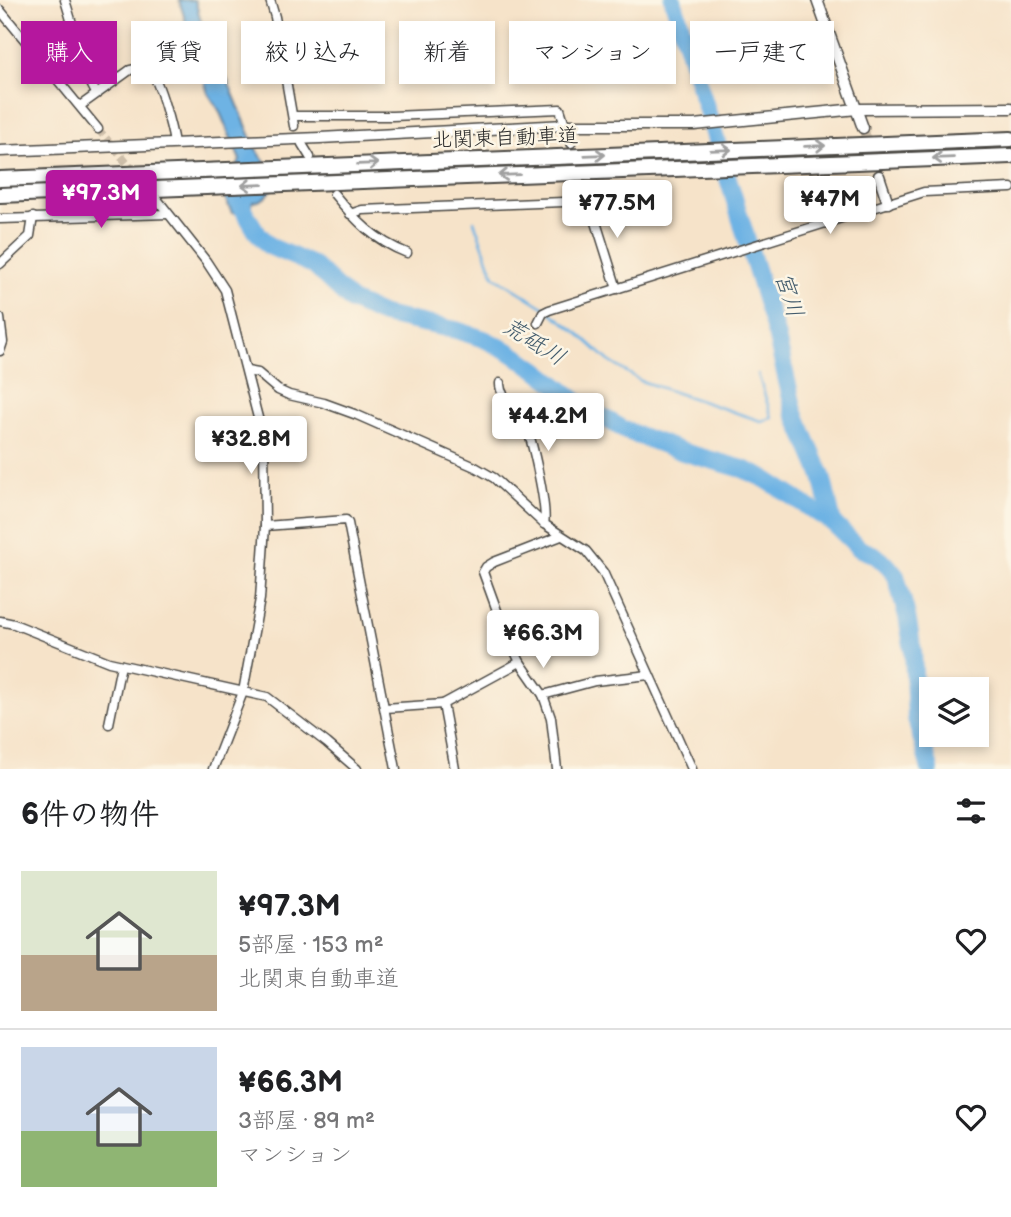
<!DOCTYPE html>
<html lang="ja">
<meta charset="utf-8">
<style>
:root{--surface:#fff;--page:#f6f6f6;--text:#202124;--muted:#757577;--line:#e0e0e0;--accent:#b5179e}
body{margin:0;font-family:"Balsamiq Sans","Klee One",sans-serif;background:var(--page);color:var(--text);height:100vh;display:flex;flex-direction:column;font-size:26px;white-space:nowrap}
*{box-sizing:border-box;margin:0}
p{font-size:23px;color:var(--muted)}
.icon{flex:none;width:38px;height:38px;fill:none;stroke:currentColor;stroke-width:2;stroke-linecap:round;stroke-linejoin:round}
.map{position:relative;height:769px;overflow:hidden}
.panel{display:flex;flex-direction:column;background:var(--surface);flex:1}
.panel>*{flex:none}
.hud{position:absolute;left:21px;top:21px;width:970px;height:63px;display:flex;gap:14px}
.buttons{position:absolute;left:919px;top:677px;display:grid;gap:14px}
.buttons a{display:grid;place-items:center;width:70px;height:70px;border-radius:0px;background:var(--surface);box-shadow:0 4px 10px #0003;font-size:35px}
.price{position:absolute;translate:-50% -60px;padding:0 16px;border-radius:7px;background:#fff;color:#222;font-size:23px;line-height:46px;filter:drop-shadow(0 2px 4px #0008)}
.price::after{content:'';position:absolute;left:50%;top:42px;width:21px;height:16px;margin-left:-10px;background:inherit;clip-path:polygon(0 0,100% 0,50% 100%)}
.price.selected{background:var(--accent);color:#fff}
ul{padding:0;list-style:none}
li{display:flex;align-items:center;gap:21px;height:175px;padding:0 21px}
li+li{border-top:2px solid var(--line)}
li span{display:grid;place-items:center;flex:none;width:196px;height:140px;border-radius:0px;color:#555}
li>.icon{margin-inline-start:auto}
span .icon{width:84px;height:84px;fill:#fffc;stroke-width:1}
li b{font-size:30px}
h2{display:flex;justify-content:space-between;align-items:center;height:84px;padding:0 21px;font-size:30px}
.pill{padding:0 24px;border-radius:0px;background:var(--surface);box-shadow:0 4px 10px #0003;font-size:24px;line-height:63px}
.pill.selected{background:var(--accent);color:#fff}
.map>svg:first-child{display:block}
.water{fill:#6eb3e4;stroke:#4c6f88;stroke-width:2}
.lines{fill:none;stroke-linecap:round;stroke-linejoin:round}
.stream{stroke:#6eb3e4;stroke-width:2.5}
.river{stroke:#6eb3e4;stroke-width:18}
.minor-tunnel{stroke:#cdbea9;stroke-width:8;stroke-dasharray:8 4;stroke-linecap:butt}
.tertiary-tunnel{stroke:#cdbea9;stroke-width:10;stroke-dasharray:10 5;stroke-linecap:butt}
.minor-casing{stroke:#494743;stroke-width:11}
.tertiary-casing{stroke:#494743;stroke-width:13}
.motorway-casing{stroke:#494743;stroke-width:18}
.minor{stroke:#fff;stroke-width:8}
.tertiary{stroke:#fff;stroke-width:10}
.motorway{stroke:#fff;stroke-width:14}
.oneway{stroke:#a0a0a0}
.labels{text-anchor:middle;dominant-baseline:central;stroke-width:5;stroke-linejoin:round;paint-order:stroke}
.street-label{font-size:21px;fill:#2b2b2b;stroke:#fcf5e5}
.water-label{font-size:23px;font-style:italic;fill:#425b6c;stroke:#fcf5e5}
</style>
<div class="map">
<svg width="1011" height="769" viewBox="0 0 1011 769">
<rect width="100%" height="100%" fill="#fcf5e5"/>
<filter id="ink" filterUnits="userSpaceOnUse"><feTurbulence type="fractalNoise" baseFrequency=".0143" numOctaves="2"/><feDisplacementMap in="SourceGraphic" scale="14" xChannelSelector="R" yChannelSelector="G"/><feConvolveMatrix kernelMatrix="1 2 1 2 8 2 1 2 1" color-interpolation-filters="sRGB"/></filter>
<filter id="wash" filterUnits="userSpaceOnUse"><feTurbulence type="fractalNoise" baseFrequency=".00686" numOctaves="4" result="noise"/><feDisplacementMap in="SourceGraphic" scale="28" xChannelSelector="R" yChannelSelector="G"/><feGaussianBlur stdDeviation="1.57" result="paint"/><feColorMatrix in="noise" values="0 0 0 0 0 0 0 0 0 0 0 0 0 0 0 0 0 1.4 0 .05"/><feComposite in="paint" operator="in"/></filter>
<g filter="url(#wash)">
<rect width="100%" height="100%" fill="#f6e3c9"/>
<path class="water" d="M179 0H195L206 39 227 79 256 149 277 178C272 190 266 202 252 202L248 213H232L225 198 240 160 219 110 208 93Z"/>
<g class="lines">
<g class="stream">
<polyline points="474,221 494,276 545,308"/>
<polyline points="550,312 578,333 609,361 641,381 761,421 772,418 758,374"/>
<polyline points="789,412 794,411"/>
</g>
<g class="river">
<polyline points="673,0 776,334 794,411 822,476 833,523"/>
<polyline points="245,194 242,202 243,209 256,231 269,246 313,265 351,301 383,315 456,330 484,339 508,351 536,369 583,406 627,431 683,452 743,469 765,479 833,523 860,549 875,555 888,566 896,576 907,616 913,651 916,718 930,769"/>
</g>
</g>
</g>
<g filter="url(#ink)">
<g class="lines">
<polyline class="minor-tunnel" points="98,129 137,175"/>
<polyline class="tertiary-tunnel" points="863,128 879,176"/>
<g class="minor-casing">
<g id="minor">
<polyline points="65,0 89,80 96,93"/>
<polyline points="270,0 275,17 294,126"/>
<polyline points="0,10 98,129"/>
<path d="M80 106 130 70C137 68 145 67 151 73 160 81 172 131 174 143"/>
<polyline points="293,116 392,116 560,109 571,143"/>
<polyline points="302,144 310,157"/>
<polyline points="585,187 617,289"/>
<path d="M334 194C356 221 374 240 407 253"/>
<polyline points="157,199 206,261 225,290 264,441 265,526 260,599 243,692 213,769"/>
<polyline points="350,214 362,210 589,201"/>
<polyline points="0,219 168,214"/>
<polyline points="0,264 30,236 33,217"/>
<polyline points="0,318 3,342 0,351"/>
<polyline points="538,323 543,313 549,310 924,192 1011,188"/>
<polyline points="247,371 258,373 278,390 289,395 324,403 357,415 475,467 494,478 544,524 586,551 603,572 692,769"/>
<path d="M500 383C499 398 519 409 525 423 532 439 548 509 544 524"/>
<polyline points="265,526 346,520 348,523 396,769"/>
<polyline points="0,621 14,624 109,662 267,697 327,743 357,769"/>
<polyline points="543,695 595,681 649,675"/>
<polyline points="385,708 443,704"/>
<polyline points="109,724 121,665"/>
<polyline points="455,769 443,704 520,662"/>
<polyline points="557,769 551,718 543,695 520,662 503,627 483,572 486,567 494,562 561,536"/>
</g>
</g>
<g class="tertiary-casing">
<g id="tertiary">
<polyline points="817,0 863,128"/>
<polyline points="0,151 320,138 565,125 694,125 857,109 1011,108"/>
<polyline points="879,176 888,203"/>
</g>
</g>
<g class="motorway-casing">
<g id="motorway">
<polyline points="0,179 1011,139"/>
<polyline points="0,195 1011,156"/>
</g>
</g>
<use href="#minor" class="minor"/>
<use href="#tertiary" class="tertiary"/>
<use href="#motorway" class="motorway"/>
</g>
<defs><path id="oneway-shaft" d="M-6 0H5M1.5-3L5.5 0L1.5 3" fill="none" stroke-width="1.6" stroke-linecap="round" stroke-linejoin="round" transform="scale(1.75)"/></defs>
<g class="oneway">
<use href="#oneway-shaft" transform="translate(815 146) rotate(-2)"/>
<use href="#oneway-shaft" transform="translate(721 150) rotate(-2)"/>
<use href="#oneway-shaft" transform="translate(595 155) rotate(-2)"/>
<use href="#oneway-shaft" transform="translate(943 158) rotate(178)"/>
<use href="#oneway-shaft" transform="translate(368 164) rotate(-2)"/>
<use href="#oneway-shaft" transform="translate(509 175) rotate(178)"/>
<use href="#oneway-shaft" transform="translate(252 185) rotate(178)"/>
</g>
</g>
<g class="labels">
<g class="street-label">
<text transform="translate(505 138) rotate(-2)">北関東自動車道</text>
</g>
<g class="water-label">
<text transform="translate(789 295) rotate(73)">宮川</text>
<text transform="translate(534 342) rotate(32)">荒砥川</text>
</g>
</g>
</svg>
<div class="buttons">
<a><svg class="icon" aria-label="layers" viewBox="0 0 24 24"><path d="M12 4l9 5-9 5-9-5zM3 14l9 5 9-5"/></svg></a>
</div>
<b class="price selected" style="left:101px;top:230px">¥97.3M</b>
<b class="price" style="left:830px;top:236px">¥47M</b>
<b class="price" style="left:617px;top:240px">¥77.5M</b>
<b class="price" style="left:548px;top:453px">¥44.2M</b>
<b class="price" style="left:251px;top:476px">¥32.8M</b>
<b class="price" style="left:543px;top:670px">¥66.3M</b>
<div class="hud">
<a class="pill selected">購入</a>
<a class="pill">賃貸</a>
<a class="pill">絞り込み</a>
<a class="pill">新着</a>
<a class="pill">マンション</a>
<a class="pill">一戸建て</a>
</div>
</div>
<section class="panel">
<h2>6件の物件<svg class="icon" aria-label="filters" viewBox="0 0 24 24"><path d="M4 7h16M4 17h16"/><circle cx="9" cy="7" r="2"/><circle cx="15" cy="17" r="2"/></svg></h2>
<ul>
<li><span style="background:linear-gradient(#dfe7d0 60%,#b9a48a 0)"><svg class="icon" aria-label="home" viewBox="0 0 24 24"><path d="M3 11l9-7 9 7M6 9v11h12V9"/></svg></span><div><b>¥97.3M</b><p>5部屋 · 153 m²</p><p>北関東自動車道</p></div><svg class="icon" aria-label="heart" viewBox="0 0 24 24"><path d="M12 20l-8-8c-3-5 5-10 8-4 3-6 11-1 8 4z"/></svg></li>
<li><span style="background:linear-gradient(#c9d6e8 60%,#8fb573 0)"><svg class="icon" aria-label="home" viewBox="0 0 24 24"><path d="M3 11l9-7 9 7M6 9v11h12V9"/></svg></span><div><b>¥66.3M</b><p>3部屋 · 89 m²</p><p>マンション</p></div><svg class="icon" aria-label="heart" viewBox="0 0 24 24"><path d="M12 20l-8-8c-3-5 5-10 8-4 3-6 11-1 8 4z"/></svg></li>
</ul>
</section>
